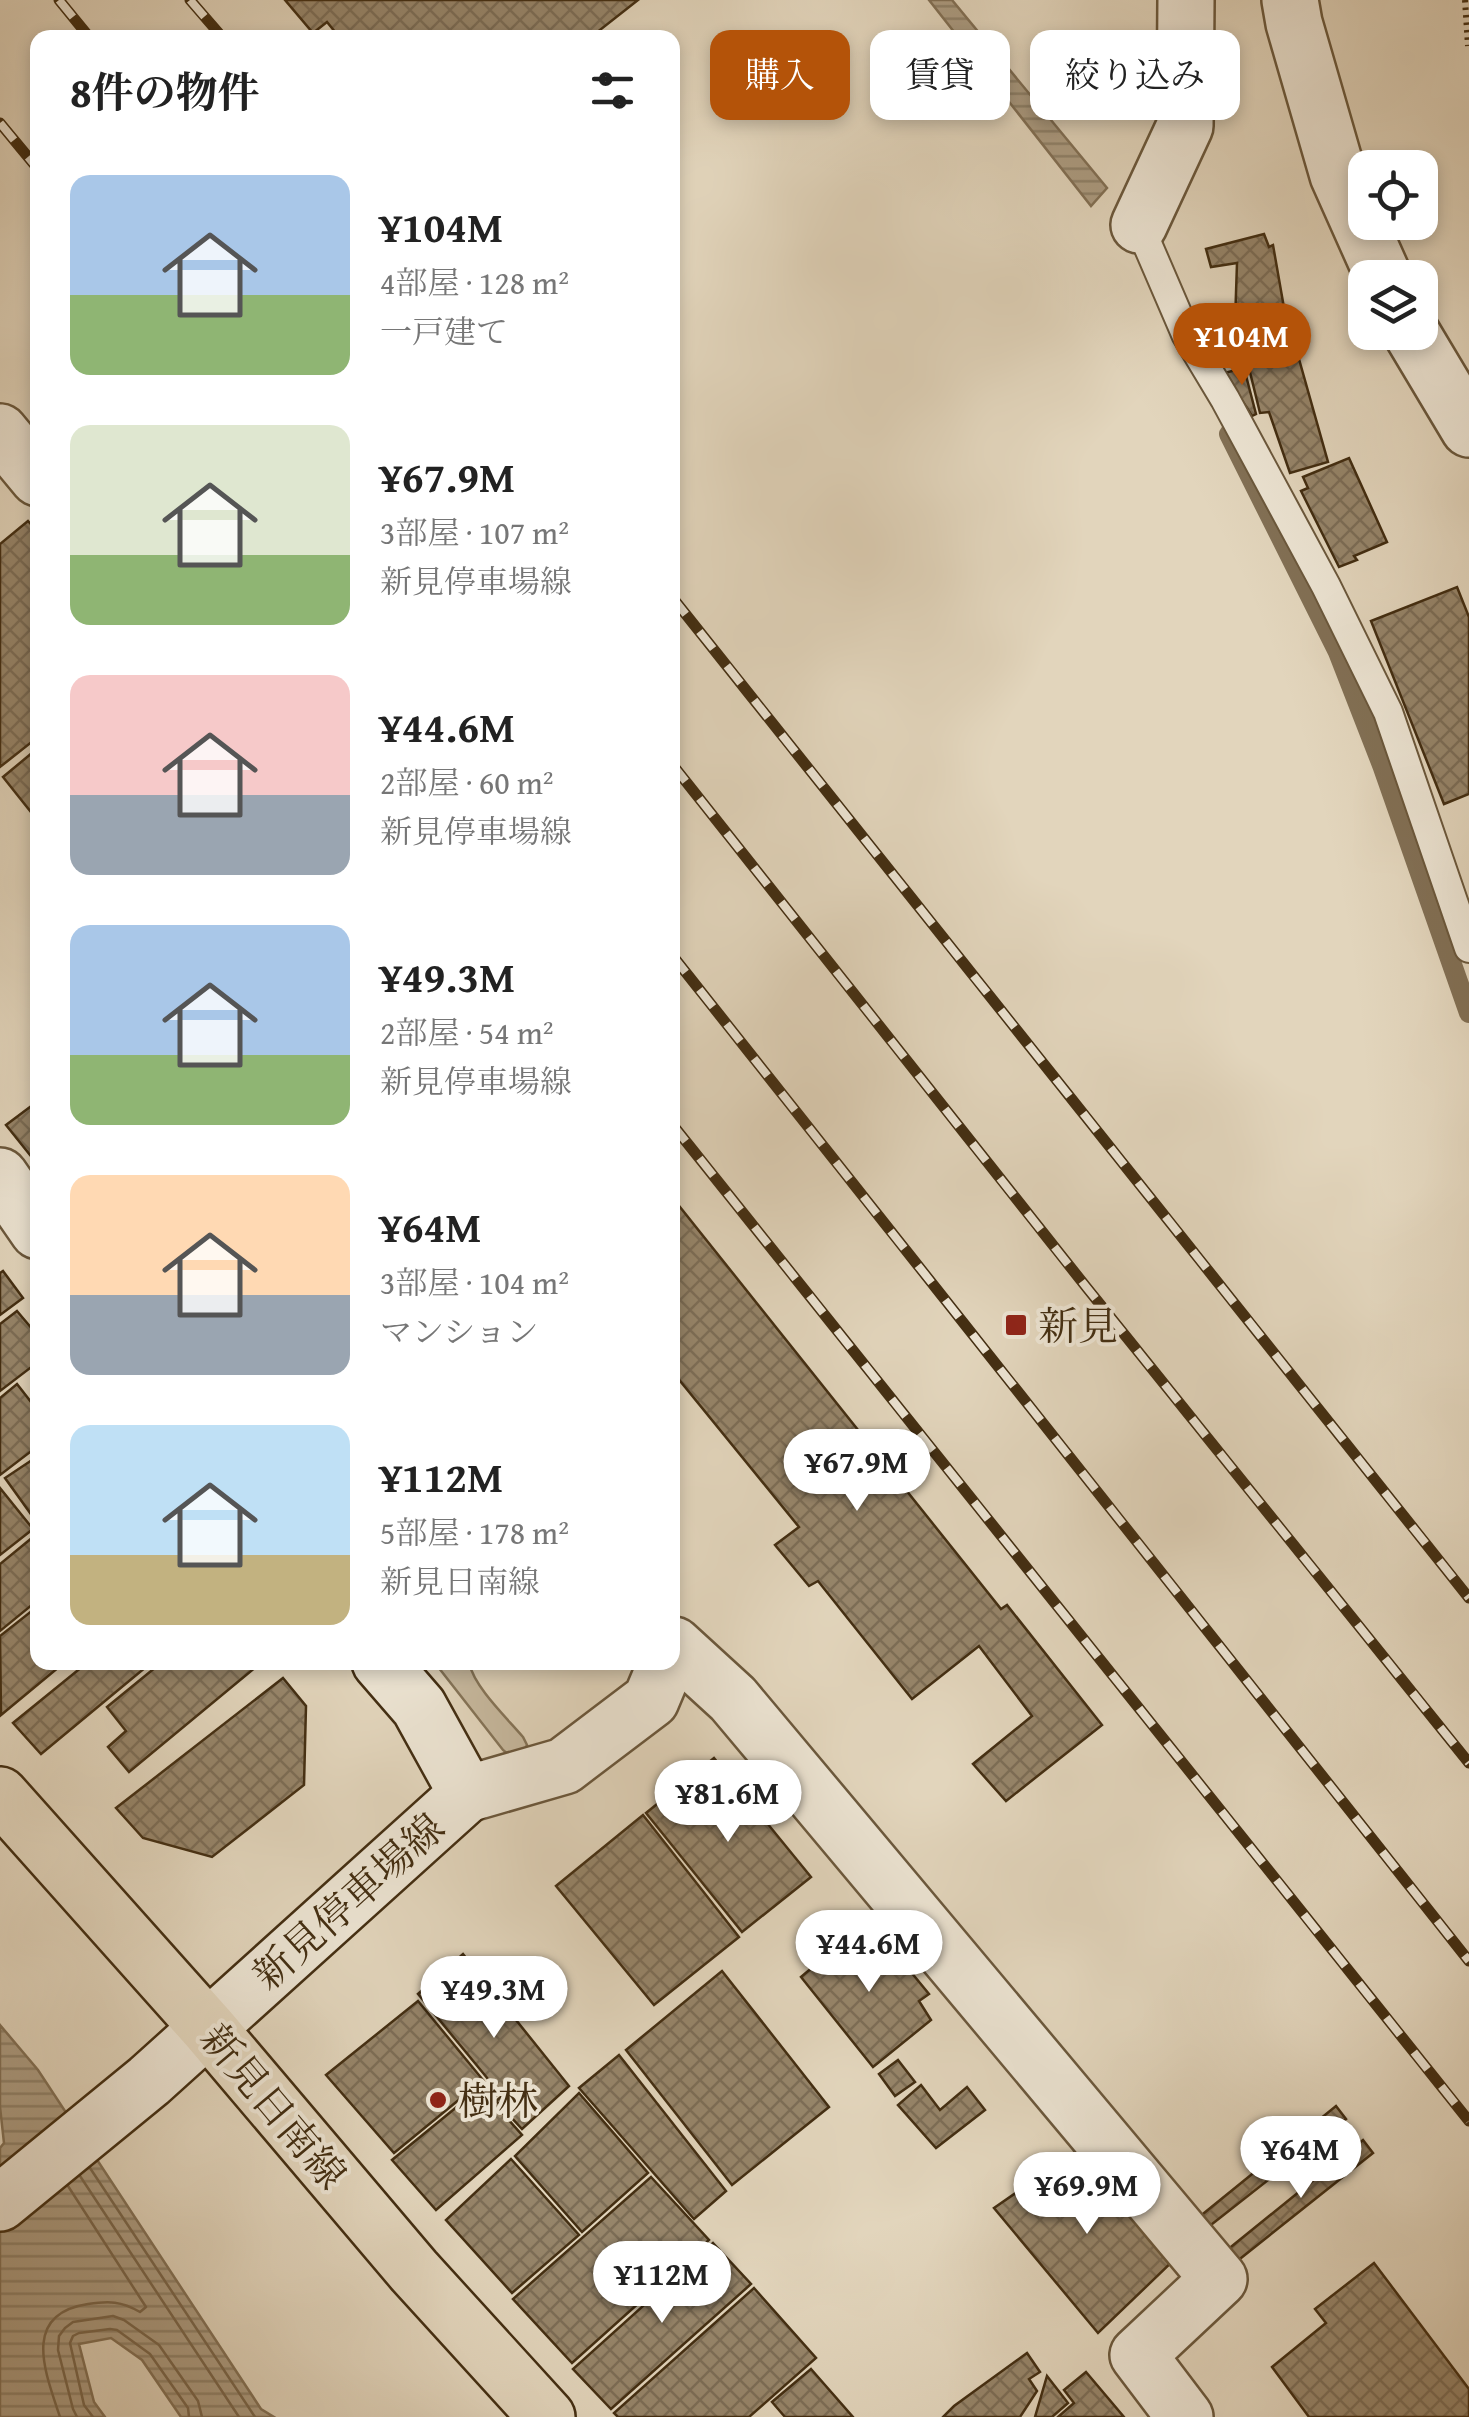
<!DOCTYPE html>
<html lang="ja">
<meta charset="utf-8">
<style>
:root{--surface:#fff;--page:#f6f6f6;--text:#222;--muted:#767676;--accent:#b45309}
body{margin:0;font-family:"Gentium Book Plus","Noto Serif JP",serif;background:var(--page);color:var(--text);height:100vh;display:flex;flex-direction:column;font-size:38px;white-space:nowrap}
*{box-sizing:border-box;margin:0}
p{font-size:32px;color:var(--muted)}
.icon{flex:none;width:55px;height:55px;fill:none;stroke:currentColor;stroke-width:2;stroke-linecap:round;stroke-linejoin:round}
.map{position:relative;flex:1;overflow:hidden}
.side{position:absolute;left:30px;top:30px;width:650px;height:1640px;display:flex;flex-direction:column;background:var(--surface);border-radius:20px;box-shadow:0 5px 15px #0003}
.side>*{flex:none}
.banner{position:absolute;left:710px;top:30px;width:608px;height:90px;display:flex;gap:20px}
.fabs{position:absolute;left:1348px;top:150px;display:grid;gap:20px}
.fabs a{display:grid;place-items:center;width:90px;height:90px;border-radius:20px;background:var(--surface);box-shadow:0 5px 15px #0003;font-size:50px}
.price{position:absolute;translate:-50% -85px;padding:0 22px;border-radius:35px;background:#fff;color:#222;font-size:32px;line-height:65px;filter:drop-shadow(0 2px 5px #0008)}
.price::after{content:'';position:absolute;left:50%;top:60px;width:30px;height:22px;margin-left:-15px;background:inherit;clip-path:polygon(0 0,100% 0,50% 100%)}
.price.current{background:var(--accent);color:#fff}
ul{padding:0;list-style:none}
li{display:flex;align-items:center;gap:30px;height:250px;padding:0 40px}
li span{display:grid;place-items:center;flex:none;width:280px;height:200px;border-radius:20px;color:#555}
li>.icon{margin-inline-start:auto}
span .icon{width:120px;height:120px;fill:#fffc;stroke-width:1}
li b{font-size:42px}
h2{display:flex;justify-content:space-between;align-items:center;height:120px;padding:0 40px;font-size:42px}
.pill{padding:0 35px;border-radius:20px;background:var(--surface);box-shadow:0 5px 15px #0003;font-size:35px;line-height:90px}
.pill.current{background:var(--accent);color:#fff}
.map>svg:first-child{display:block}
.green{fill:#c7b99f;stroke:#857458;stroke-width:2.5}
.water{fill:url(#water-rules);stroke:#827055;stroke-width:2.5}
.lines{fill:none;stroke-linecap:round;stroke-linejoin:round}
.shore{stroke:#78654a;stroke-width:2.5}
.stream{stroke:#827055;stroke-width:20}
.building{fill:url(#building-cross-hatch);stroke:#432e12;stroke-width:2.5}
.lane-casing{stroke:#6b583c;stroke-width:32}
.street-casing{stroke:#6b583c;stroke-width:60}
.secondary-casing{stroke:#432e12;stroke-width:60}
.primary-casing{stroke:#432e12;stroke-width:60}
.path{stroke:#432e12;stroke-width:6;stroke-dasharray:2.5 5;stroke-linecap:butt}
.lane{stroke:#ece4d3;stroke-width:28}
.street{stroke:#ece4d3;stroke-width:55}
.secondary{stroke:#ece4d3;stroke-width:55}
.primary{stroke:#e2d5bc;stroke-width:55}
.rail-casing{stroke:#432e12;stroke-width:11}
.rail{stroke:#ece4d3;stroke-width:8;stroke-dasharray:22;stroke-linecap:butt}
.poi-dot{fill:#8f2418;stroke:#ece4d3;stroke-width:4}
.labels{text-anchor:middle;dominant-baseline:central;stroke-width:8;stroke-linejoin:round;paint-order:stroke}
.poi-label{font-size:40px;fill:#432e12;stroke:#ece4d3;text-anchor:start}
.street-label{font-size:40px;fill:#432e12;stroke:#ece4d3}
</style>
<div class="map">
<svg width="1469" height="2417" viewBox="0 0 1469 2417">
<defs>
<pattern id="water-rules" width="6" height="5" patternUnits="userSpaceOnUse" patternTransform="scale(2.5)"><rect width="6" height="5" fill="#ac9c82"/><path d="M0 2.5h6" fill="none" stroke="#8e8069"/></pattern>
<pattern id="building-cross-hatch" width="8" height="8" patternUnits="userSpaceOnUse" patternTransform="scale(2.5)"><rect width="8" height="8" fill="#96856a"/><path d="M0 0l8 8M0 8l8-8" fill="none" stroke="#7c6d56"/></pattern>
</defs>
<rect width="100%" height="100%" fill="#e2d5bc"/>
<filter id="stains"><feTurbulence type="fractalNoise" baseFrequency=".002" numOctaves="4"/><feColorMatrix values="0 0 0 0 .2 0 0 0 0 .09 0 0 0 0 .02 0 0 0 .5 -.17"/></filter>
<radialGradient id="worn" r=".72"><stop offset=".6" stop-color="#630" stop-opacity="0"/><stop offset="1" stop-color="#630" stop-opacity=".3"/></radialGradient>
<path class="green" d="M435 1663H469C475 1688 506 1717 523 1737L527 1745 523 1752 509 1755 503 1750Z"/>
<g class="water">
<polygon points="929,0 952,0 1107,188 1091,206"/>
<polygon points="0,2025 38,2070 261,2409 274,2417 181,2417 142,2360 111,2338 79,2344 94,2402 105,2417 0,2417 0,2148 4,2143 0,2107"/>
</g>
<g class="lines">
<g class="shore">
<polyline points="90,2168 255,2417"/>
<polyline points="80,2176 239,2417"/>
<path d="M60 2417C45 2372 21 2314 88 2304 109 2301 121 2301 140 2312L146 2307 68 2186"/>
<polyline points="77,2417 73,2409 58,2350 59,2336 65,2328 73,2322 113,2316 124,2320 159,2345 198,2401 202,2417"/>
<polyline points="93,2417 84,2405 70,2343 73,2336 79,2333 110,2329 117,2330 150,2354 188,2408 189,2417"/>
</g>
<polyline class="stream" points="1229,434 1338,652 1382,765 1469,1013"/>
</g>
<g class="building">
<polygon points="285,0 638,0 596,33 596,38 340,38 327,22 313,33"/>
<polygon points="1264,234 1269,247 1273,245 1290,342 1234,353 1237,263 1211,267 1206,249"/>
<polygon points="1297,352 1328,462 1290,473 1269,412 1260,413 1249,368"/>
<polygon points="1244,368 1256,414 1252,416 1224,373"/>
<polygon points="1349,458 1387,542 1354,556 1357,560 1339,567 1301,491 1308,488 1303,477"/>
<polygon points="28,521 38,532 38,737 0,767 0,544"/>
<polygon points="1457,587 1469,617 1469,794 1444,804 1371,621"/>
<polygon points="38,748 38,821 3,777"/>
<polygon points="38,1101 38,1165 6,1125"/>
<polygon points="672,1197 1001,1609 1007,1605 1102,1725 1006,1801 973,1764 1032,1716 979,1646 912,1699 818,1581 809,1586 775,1545 799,1527 672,1371"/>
<polygon points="3,1271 23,1298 0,1315 0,1273"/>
<polygon points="17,1311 38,1336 38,1362 0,1391 0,1324"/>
<polygon points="17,1384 38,1411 38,1446 0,1475 0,1398"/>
<polygon points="38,1456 38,1514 33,1517 5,1478"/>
<polygon points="0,1488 33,1529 0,1555"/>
<polygon points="38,1533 38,1600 0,1631 0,1564"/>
<polygon points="38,1606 38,1662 65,1662 1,1715 0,1636"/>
<polygon points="88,1662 152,1662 41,1754 13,1723"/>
<polygon points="162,1662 262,1662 129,1772 108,1747 126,1731 107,1707"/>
<polygon points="283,1678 306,1706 304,1785 212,1857 143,1838 116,1808"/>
<polygon points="714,1758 811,1877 742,1932 646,1813"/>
<polygon points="643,1815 739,1937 654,2005 556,1886"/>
<polygon points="864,1924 887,1953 892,1949 929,1994 919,2001 931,2020 873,2067 801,1977"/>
<polygon points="463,1954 569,2086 522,2129 496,2101 502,2096 418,1994"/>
<polygon points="722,1971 829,2107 732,2185 626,2050"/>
<polygon points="418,2001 483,2080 394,2153 326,2075"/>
<polygon points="619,2055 726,2191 694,2219 579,2088"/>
<polygon points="898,2060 915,2082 895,2096 879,2074"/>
<polygon points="486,2083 497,2095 491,2100 522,2135 436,2210 392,2160"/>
<polygon points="921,2085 940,2110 967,2087 985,2110 936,2148 898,2105"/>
<polygon points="579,2093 648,2173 582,2232 515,2156"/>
<polygon points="1336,2106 1346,2119 1207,2228 1198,2218"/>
<polygon points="1363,2140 1373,2153 1236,2262 1226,2251"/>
<polygon points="1082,2147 1176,2258 1098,2333 994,2208"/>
<polygon points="511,2159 579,2235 512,2293 446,2220"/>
<polygon points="651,2177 709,2240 572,2363 513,2299"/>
<polygon points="713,2243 751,2284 611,2409 573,2369"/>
<polygon points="1374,2263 1469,2389 1469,2417 1309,2417 1272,2367 1326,2323 1315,2309"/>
<polygon points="754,2288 816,2358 749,2417 618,2417 614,2413"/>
<polygon points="1027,2353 1040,2372 1029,2379 1037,2391 1020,2417 943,2417 954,2406"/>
<polygon points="811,2369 853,2417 785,2417 772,2402"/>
<polygon points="1086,2372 1124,2417 1058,2417 1074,2403 1064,2390"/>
<polygon points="1047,2376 1068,2403 1052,2417 1035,2417"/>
</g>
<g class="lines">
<g class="lane-casing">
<polyline id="lane" points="1139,225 1186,334 1225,399 1326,586 1388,712 1469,948"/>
</g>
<g class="street-casing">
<g id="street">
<polyline points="1290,0 1294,23 1338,175 1384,278"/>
<polyline points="1139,225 1185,126 1186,0"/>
<polyline points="1411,332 1469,429"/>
<polyline points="0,432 38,478"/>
<polyline points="0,1176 38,1231"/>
<polyline points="674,1645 733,1699 1219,2279 1138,2355 1185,2417"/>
<polyline points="467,1794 564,1766 651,1700 667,1662"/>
</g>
</g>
<g class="secondary-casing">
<polyline id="secondary" points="0,2203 149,2081 467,1794 419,1707 380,1662"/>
</g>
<g class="primary-casing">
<polyline id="primary" points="0,1795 208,2028 414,2271 547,2417"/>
</g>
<polyline class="path" points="1465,0 1468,46"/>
<use href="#lane" class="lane"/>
<use href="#street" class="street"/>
<use href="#secondary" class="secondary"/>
<use href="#primary" class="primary"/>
<g class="rail-casing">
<g id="rail">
<polyline points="59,0 90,38"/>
<polyline points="190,0 223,38"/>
<polyline points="0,123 38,169"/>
<polyline points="672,597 1469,1598"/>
<polyline points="672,764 1087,1288 1469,1763"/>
<polyline points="672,955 1469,1961"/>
<polyline points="672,1124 1469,2121"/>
</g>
</g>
<use href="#rail" class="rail"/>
</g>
<g class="poi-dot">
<rect x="1004" y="1313" width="24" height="24" rx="5"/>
<circle cx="438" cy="2100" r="10"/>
</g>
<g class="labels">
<g class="poi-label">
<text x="1038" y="1325">新見</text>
<text x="458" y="2100">樹林</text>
</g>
<g class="street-label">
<text transform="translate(348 1901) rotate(-42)">新見停車場線</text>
<text transform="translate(274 2106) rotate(50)">新見日南線</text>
</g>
</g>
<rect width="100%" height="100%" filter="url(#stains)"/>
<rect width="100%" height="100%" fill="url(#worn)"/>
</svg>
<div class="fabs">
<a><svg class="icon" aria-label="locate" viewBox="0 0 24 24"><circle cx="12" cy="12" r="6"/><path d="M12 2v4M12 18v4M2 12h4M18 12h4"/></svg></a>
<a><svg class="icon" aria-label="layers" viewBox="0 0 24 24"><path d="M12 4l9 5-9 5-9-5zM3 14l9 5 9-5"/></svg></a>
</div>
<b class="price current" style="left:1242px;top:388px">¥104M</b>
<b class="price" style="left:857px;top:1514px">¥67.9M</b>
<b class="price" style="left:728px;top:1845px">¥81.6M</b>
<b class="price" style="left:869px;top:1995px">¥44.6M</b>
<b class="price" style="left:494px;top:2041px">¥49.3M</b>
<b class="price" style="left:1301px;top:2201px">¥64M</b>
<b class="price" style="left:1087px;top:2237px">¥69.9M</b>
<b class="price" style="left:662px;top:2326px">¥112M</b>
<div class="banner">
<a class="pill current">購入</a>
<a class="pill">賃貸</a>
<a class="pill">絞り込み</a>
</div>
<section class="side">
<h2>8件の物件<svg class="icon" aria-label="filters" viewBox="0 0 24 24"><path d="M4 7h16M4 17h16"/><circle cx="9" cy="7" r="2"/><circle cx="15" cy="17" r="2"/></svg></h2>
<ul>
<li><span style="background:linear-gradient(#a9c7e8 60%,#8fb573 0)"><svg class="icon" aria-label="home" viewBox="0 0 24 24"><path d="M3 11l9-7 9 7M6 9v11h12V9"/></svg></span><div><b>¥104M</b><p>4部屋 · 128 m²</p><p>一戸建て</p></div></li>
<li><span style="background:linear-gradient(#dfe7d0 65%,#8fb573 0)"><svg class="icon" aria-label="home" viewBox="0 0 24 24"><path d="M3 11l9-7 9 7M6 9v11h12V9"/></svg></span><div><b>¥67.9M</b><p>3部屋 · 107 m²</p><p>新見停車場線</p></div></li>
<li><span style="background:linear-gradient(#f6c9c9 60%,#9aa5b1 0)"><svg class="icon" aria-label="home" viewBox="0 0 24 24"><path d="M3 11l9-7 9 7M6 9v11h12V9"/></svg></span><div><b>¥44.6M</b><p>2部屋 · 60 m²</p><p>新見停車場線</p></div></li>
<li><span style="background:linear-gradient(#a9c7e8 65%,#8fb573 0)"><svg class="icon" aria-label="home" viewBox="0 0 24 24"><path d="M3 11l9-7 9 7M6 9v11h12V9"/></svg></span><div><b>¥49.3M</b><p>2部屋 · 54 m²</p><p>新見停車場線</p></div></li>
<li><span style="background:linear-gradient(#ffd9b3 60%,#9aa5b1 0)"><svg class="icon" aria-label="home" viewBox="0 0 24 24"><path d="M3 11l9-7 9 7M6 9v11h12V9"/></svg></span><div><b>¥64M</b><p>3部屋 · 104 m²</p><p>マンション</p></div></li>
<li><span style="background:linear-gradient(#bfe0f5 65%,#c2b280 0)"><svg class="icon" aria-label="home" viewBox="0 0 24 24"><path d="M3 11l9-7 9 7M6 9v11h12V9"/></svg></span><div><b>¥112M</b><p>5部屋 · 178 m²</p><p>新見日南線</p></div></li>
</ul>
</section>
</div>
